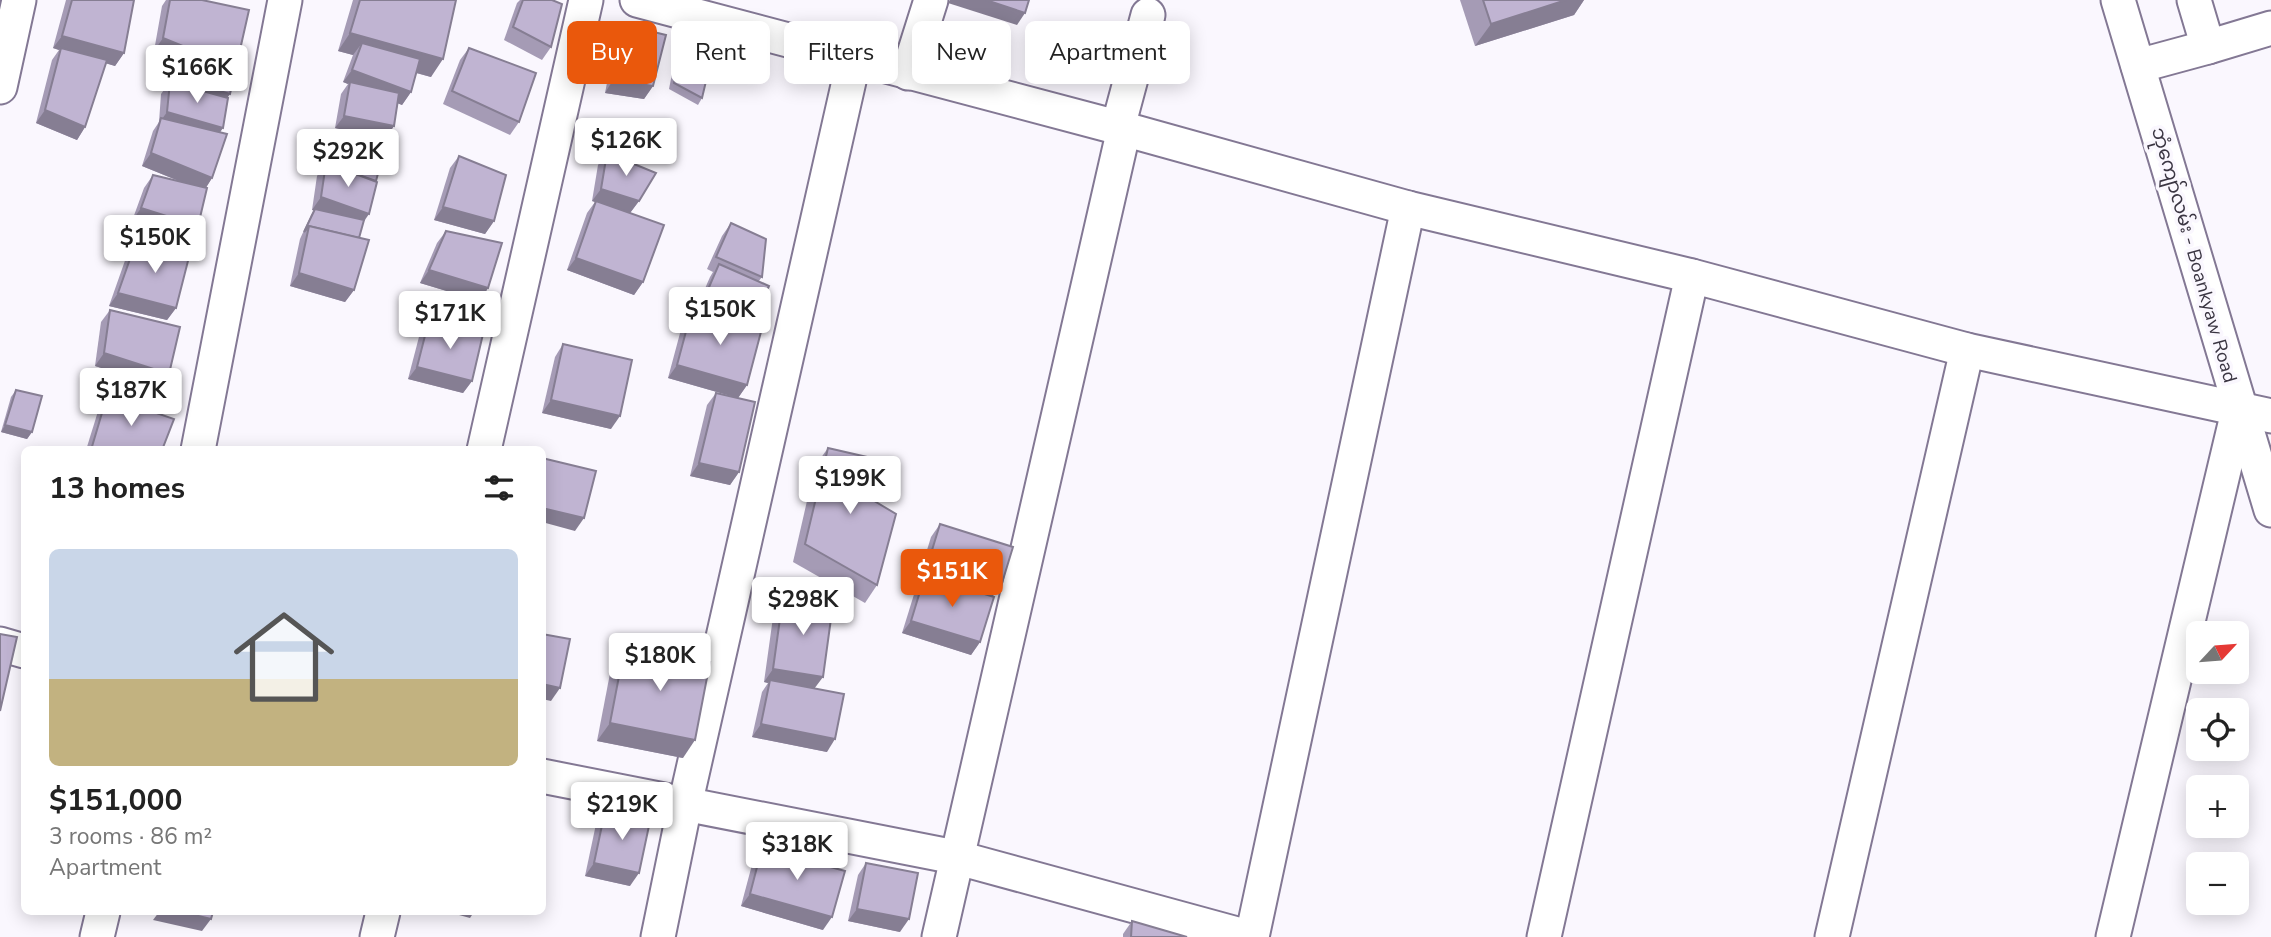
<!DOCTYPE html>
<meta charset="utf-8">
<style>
:root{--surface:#fff;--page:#f6f6f6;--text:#222;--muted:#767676;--accent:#ea580c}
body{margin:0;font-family:"Nunito Sans","Noto Sans Myanmar",sans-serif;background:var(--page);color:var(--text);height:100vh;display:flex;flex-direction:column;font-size:26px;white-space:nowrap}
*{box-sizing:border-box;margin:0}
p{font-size:23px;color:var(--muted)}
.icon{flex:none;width:38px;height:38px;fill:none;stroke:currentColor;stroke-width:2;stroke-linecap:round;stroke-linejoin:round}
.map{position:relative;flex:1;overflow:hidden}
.sheet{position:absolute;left:21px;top:446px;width:525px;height:469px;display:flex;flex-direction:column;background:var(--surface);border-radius:10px;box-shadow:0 4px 18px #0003}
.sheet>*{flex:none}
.top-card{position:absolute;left:567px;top:21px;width:665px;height:63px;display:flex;gap:14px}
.needle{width:46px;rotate:64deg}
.fabs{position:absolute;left:2186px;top:621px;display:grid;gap:14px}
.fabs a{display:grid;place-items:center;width:63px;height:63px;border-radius:10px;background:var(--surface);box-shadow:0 4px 18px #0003;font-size:35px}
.price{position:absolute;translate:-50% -60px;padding:0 16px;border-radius:7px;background:#fff;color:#222;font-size:23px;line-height:46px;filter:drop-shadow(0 2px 4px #0008)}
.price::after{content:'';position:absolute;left:50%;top:42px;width:21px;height:16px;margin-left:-10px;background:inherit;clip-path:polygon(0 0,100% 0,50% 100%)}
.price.on{background:var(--accent);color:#fff}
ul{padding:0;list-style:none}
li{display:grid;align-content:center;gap:14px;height:371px;padding:0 28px}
li span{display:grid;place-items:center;height:217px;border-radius:10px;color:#555}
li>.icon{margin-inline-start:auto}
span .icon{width:126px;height:126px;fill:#fffc;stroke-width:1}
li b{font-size:30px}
h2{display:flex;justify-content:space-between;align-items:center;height:84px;padding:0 28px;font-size:30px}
.pill{padding:0 24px;border-radius:10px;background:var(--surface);box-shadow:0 4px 18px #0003;font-size:24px;line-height:63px}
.pill.on{background:var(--accent);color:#fff}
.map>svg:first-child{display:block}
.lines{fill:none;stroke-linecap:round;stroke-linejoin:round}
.minor-casing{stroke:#837894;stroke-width:37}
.minor{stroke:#fff;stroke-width:33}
.wall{fill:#a59bb5}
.shaded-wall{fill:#867e93}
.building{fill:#c0b4d2;stroke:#867e93;stroke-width:2}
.labels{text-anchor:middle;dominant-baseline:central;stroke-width:7;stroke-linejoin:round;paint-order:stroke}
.street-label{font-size:19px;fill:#3a3542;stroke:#faf7fe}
</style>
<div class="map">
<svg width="2271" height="937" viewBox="0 0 2271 937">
<rect width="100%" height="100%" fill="#faf7fe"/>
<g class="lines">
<g class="minor-casing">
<g id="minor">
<polyline points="637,0 1124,129 1408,208 1692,276 1967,350 2271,416"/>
<polyline points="2118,0 2271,510"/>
<polyline points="2194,0 2208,47 2271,28"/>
<polyline points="2138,66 2208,47"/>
<polyline points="908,73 931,0"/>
<polyline points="0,87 19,0"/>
<polyline points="1118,127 1148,15"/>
<polyline points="198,450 285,0"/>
<polyline points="484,450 586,0"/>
<polyline points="0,644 24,651"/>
<polyline points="542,776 955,857 1248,937"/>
<polyline points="97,937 103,912"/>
<polyline points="377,937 383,912"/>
<polyline points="658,937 685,805 854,59"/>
<polyline points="939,937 1124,129"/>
<polyline points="1252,937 1408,208"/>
<polyline points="1544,937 1692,276"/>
<polyline points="1832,937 1967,350"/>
<polyline points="2113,937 2239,407"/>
</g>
</g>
<use href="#minor" class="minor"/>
</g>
<g class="wall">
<polygon points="66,0 134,0 124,53 115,66 106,63 85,127 77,140 36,123 52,60 59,50 53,48"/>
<polygon points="166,0 202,0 227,98 220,132 212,178 206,187 198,226 189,238 132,221 144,188 153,175 181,182 142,166 153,131 159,122 161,94 164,90 157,88 165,59 167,56 154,51 162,6"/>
<polygon points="353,0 456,0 431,77 416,73 411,92 402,105 398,103 394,126 385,139 335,128 341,94 348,84 343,82 353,55 338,51"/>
<polygon points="520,0 552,0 551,47 542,60 504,40 517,3"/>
<polygon points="1460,0 1584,0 1574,15 1475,46"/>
<polygon points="625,25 653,86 644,99 605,93 616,37"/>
<polygon points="680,47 702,98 698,105 669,89 676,53"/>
<polygon points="469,48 519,122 510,135 443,104 460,60"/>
<polygon points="339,139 364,220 359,238 354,290 345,302 290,286 300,239 311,215 314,210 312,210 317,176 326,163 330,165 334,145"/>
<polygon points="607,153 639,201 630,213 643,282 634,295 567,270 587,213 595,202 592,201 598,165"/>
<polygon points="459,156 494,221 485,234 434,220 450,168"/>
<polygon points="731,223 762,277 758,282 756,316 750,325 747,385 738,398 668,378 683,322 692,309 718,316 697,307 710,277 713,272 707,269 722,236"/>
<polygon points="446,231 488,288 480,301 420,283 437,243"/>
<polygon points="137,239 176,308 167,320 109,306 128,252"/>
<polygon points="110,310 169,374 160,386 95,366 101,322"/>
<polygon points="429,320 472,381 463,393 408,379 420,333"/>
<polygon points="563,344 611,429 542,413 555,357"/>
<polygon points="16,390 32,432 27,439 1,432 11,397"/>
<polygon points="716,393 739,472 730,485 690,476 707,405"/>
<polygon points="107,396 162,450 86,450 99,408"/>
<polygon points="828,448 861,493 877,585 865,603 793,562 815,466"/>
<polygon points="940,524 993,596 920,573 931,537"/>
<polygon points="925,575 980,642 971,655 902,633 916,588"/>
<polygon points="783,597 815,688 827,752 752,737 762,692 768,683 764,682 774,610"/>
<polygon points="625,645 683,758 597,741 612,663"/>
<polygon points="605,811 630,886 585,876 596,824"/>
<polygon points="762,848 823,930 741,906 753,861"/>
<polygon points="866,863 900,932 848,921 858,875"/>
<polygon points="1132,921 1187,937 1123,937 1123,934"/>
</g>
<g class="shaded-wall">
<polygon points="950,0 986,0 1025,13 1017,25 948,3"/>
<polygon points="1566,0 1584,0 1574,15 1475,46 1491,24"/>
<polygon points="350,33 443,59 431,77 357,56 362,43 353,55 338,51"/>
<polygon points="62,36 124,53 115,66 60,50 61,48 59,50 53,48"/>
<polygon points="163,38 217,60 174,47 167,56 154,51"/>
<polygon points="352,70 411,92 402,105 350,85 350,82 348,84 343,82"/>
<polygon points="166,75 230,94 221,107 170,82 164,90 157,88"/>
<polygon points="613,80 653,86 644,99 605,93"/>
<polygon points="45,110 85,127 77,140 36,123"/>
<polygon points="167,112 223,128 214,141 160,122"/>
<polygon points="344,116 394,126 385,139 335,128"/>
<polygon points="151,153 212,178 204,191 142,166"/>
<polygon points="601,189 639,201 630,213 592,201"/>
<polygon points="321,197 369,214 360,227 312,210"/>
<polygon points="443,207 494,221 485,234 434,220"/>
<polygon points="141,208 198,226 189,238 132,221"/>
<polygon points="576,258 643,282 634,295 567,270"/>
<polygon points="429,270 488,288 480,301 420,283"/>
<polygon points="299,273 354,290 345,302 290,286"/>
<polygon points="118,293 176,308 167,320 109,306"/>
<polygon points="104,353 169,374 160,386 95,366"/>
<polygon points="677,365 747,385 738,398 668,378"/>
<polygon points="417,367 472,381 463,393 408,379"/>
<polygon points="551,400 620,416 611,429 542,413"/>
<polygon points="5,425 32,432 27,439 1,432"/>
<polygon points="699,463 739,472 730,485 690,476"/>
<polygon points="542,508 584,518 575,531 542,522"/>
<polygon points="929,560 1002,583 993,596 920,573"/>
<polygon points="911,621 980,642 971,655 902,633"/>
<polygon points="773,669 823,677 814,689 770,680 768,683 764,682"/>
<polygon points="542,684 560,688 551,701 542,699"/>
<polygon points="610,723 695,740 683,758 597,741"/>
<polygon points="761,724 835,739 827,752 752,737"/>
<polygon points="594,863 639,873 630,886 585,876"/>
<polygon points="750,894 832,917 823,930 741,906"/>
<polygon points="857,909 909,919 900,932 848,921"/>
<polygon points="159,912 182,912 211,919 202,931 153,920"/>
<polygon points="448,912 474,912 470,918"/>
</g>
<g class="building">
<polygon points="72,0 134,0 124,53 62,36"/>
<polygon points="170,0 202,0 249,10 230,94 166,75 174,47 217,60 163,38"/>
<polygon points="360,0 456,0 443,59 350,33"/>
<polygon points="523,0 552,0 562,4 551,47 513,27"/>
<polygon points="986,0 1029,0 1025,13"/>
<polygon points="1483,0 1566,0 1491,24"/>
<polygon points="625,25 666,35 653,86 613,80"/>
<polygon points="362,43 420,59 411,92 352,70"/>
<polygon points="680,47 712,56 702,98 674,83"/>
<polygon points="61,48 107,60 85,127 45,110"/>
<polygon points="469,48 536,73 519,122 452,91"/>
<polygon points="170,82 228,98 223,128 167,112"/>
<polygon points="350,82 399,93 394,126 344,116"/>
<polygon points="161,118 227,134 212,178 151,153"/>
<polygon points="339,139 384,151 376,181 333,166"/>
<polygon points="607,153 656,173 639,201 601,189"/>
<polygon points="459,156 506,175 494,221 443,207"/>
<polygon points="326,163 377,182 369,214 321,197"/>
<polygon points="153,175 207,188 198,226 141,208"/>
<polygon points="596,201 664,225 643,282 576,258"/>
<polygon points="315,209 364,220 359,238 309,226 304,232"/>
<polygon points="731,223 766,239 762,277 716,257"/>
<polygon points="309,226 369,240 354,290 299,273"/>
<polygon points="446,231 502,243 488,288 429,270"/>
<polygon points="137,239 189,257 176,308 118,293"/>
<polygon points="719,264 769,286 756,316 706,294"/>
<polygon points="692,309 762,328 747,385 677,365"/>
<polygon points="110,310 180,327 169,374 104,353"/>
<polygon points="429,320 483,334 472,381 417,367"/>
<polygon points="563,344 632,360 620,416 551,400"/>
<polygon points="16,390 42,396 32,432 5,425"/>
<polygon points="716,393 755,402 739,472 699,463"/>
<polygon points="107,396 174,419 162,450 91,450"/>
<polygon points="828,448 880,460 861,493 896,514 877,585 805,544"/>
<polygon points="542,458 596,471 584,518 542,508"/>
<polygon points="940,524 1013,547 1002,583 929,560"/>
<polygon points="925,575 994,597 980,642 911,621"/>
<polygon points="783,597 833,604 823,677 773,669"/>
<polygon points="0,634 17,637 0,711"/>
<polygon points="542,634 570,639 560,688 542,684"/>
<polygon points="625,645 710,662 695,740 610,723"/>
<polygon points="770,680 844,694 835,739 761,724"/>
<polygon points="605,811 650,821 639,873 594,863"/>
<polygon points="762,848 845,871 832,917 750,894"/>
<polygon points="866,863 918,873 909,919 857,909"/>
<polygon points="182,912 213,912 211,919"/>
<polygon points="1132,921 1187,937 1131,937"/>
</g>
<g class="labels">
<g class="street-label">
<text transform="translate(2194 255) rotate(74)">ဘုံကျော်လမ်း - Boankyaw Road</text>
</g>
</g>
</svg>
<div class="fabs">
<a><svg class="needle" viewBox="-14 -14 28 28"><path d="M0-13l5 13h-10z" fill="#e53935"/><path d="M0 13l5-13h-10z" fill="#767676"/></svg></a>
<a><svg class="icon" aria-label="locate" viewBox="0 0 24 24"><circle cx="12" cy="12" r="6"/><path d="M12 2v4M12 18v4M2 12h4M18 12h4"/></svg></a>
<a>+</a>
<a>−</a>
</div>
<b class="price" style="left:197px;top:105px">$166K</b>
<b class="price" style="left:626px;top:178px">$126K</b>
<b class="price" style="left:348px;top:189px">$292K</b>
<b class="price" style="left:155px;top:275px">$150K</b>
<b class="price" style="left:720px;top:347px">$150K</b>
<b class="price" style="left:450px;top:351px">$171K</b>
<b class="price" style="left:131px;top:428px">$187K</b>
<b class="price" style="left:850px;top:516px">$199K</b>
<b class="price on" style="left:952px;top:609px">$151K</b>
<b class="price" style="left:803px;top:637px">$298K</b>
<b class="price" style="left:660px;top:693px">$180K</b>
<b class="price" style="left:622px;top:842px">$219K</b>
<b class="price" style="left:797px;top:882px">$318K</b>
<div class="top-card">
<a class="pill on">Buy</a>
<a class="pill">Rent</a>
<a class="pill">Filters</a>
<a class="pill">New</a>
<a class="pill">Apartment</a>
</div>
<section class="sheet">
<h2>13 homes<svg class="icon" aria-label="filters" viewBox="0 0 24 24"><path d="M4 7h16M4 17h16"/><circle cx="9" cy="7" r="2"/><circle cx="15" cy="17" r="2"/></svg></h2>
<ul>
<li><span style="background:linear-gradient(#c9d6e8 60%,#c2b280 0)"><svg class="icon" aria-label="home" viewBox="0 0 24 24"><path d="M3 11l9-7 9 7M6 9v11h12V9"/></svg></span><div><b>$151,000</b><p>3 rooms · 86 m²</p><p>Apartment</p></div></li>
</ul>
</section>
</div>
